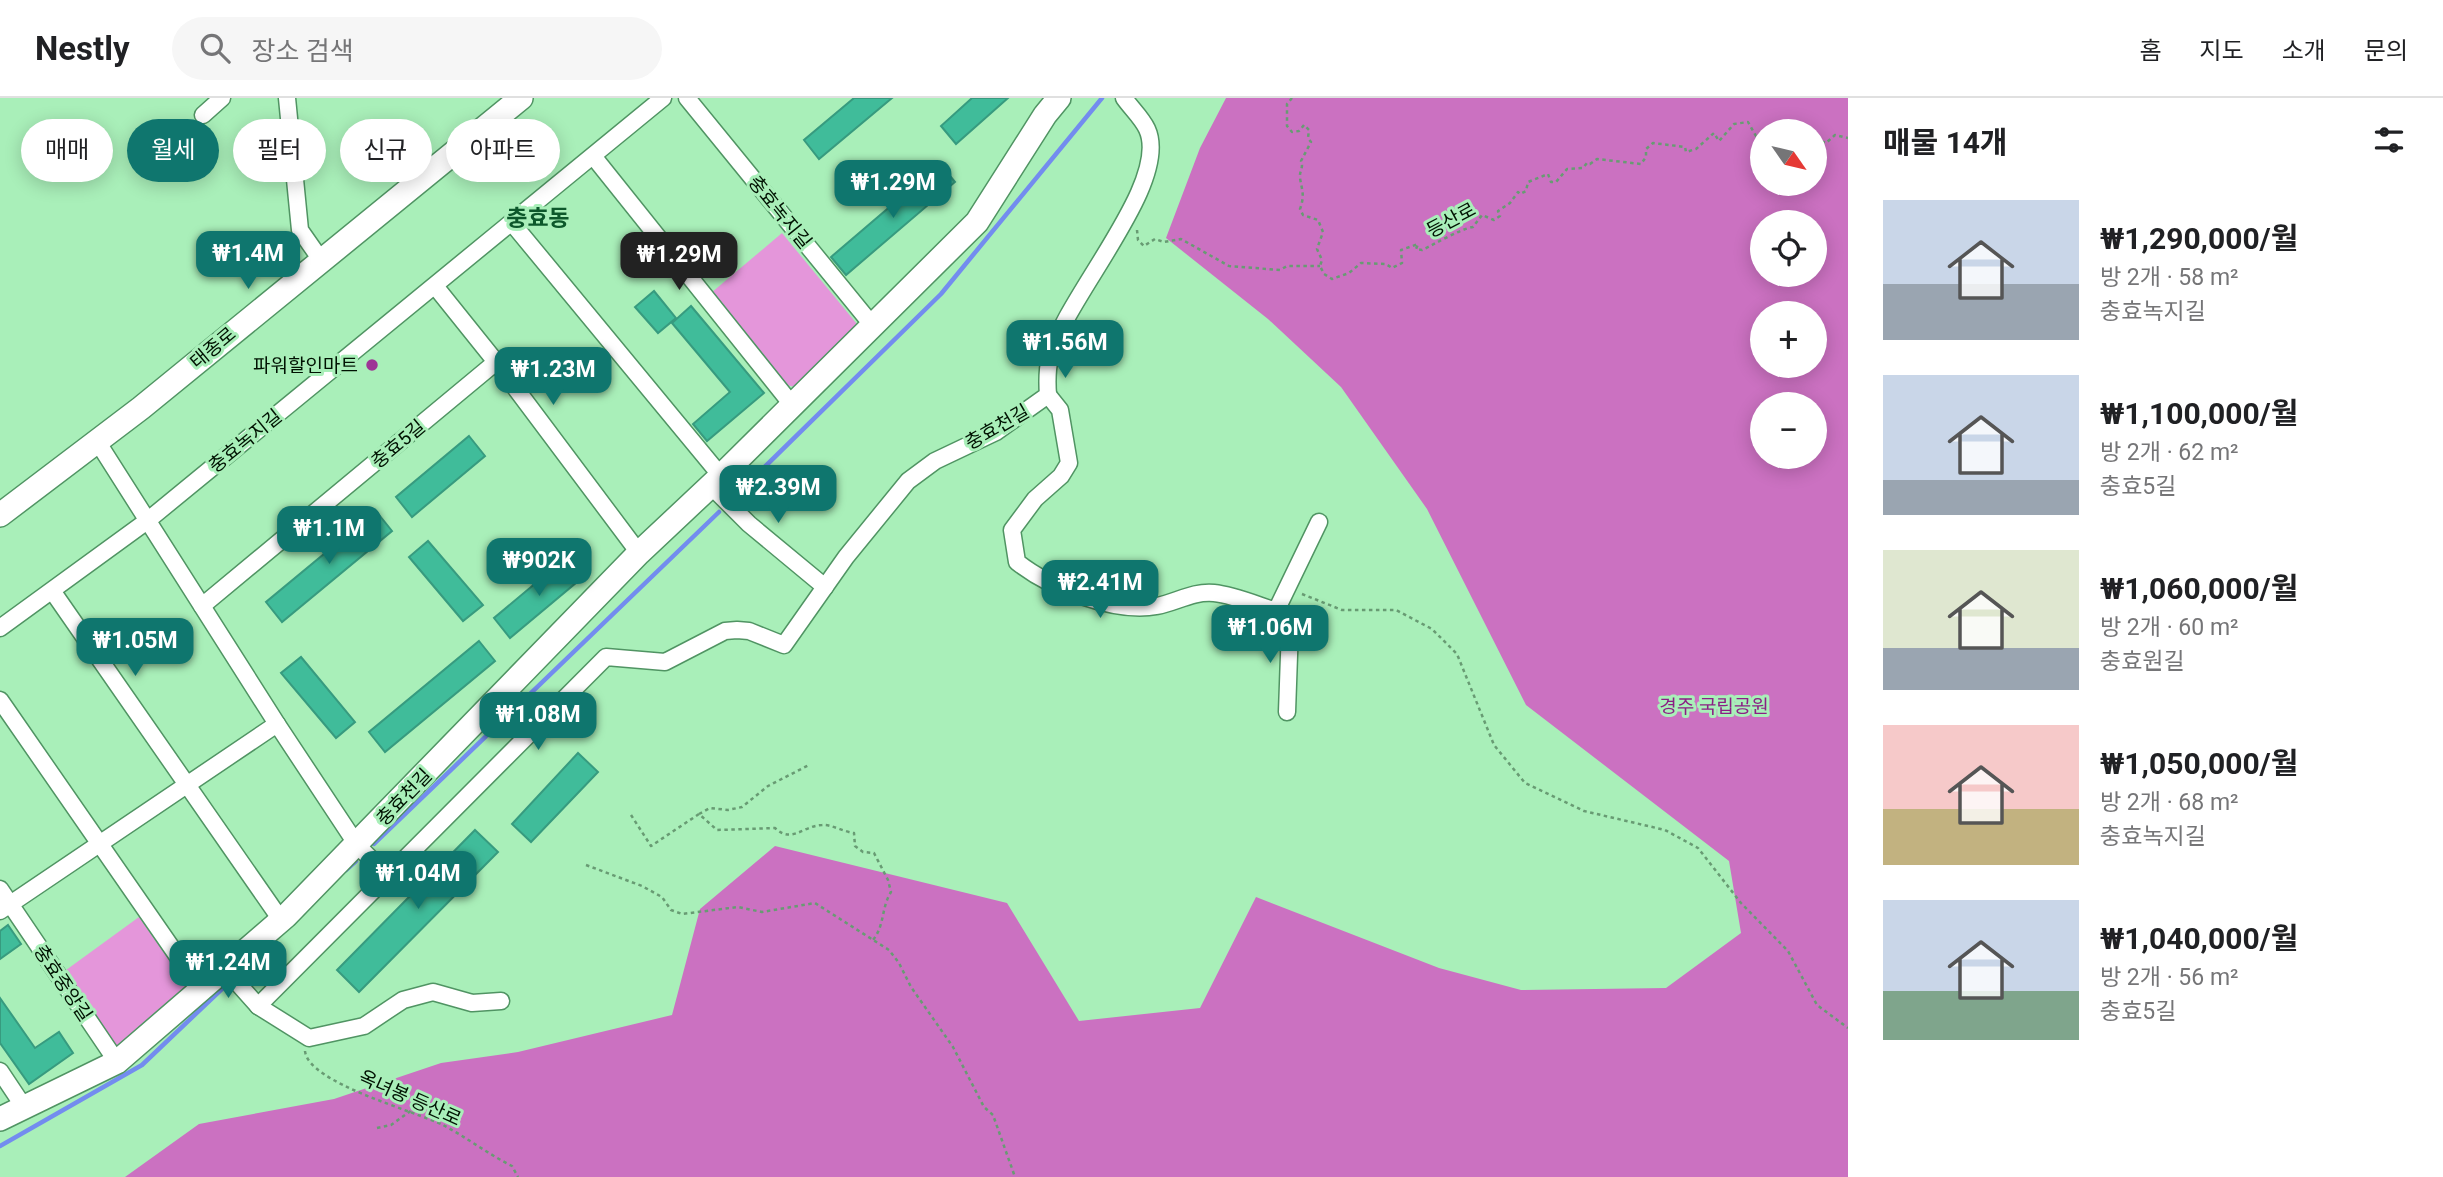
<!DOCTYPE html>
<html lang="ko">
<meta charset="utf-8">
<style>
:root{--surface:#fff;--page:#f6f6f6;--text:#202124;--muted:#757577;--line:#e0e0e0;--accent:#0f766e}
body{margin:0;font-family:Roboto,"Noto Sans KR",sans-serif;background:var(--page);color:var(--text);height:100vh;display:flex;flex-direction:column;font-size:26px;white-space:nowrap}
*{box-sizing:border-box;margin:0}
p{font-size:23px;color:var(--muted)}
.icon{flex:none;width:38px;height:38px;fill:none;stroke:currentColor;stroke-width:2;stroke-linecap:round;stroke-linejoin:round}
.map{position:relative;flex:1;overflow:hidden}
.sheet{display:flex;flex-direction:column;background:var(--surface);width:595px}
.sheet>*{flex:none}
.top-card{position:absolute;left:21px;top:21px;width:665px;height:63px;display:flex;gap:14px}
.needle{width:46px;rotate:124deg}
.fabs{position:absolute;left:1750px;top:21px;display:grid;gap:14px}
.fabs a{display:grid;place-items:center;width:77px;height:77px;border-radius:50%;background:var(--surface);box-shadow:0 4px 18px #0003;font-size:35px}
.price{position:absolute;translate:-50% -60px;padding:0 16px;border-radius:14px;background:var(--accent);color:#fff;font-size:23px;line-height:46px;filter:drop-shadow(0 2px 4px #0008)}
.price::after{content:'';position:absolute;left:50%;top:42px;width:21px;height:16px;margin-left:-10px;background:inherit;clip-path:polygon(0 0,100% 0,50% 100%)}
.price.on{background:#222;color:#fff}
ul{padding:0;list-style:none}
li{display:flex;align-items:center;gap:21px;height:175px;padding:0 35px}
li span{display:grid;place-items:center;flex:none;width:196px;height:140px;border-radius:0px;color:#555}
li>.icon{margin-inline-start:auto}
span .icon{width:84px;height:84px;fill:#fffc;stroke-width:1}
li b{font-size:30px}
h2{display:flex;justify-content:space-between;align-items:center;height:84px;padding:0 35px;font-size:30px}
.tag{padding:0 24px;border-radius:32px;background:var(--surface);box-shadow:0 4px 18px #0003;font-size:24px;line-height:63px}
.tag.on{background:var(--accent);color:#fff}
header{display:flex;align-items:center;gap:42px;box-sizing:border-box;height:98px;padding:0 35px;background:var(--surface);border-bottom:2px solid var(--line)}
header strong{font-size:33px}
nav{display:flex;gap:38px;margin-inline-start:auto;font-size:24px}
.search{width:490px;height:63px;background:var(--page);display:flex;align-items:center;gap:18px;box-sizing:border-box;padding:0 24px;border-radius:38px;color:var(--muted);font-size:26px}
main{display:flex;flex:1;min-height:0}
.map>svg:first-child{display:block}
.green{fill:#e496da}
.forest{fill:#cb71c1;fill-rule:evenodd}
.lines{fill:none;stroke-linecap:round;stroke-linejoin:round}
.stream{stroke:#738cef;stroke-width:4.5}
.building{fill:#40bc9a;stroke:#379b7f;stroke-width:2}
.street-casing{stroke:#509463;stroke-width:19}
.secondary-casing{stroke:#509463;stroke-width:26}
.path{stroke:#689b73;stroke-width:2.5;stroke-dasharray:3.5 3.5;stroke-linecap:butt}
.street{stroke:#fff;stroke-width:16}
.secondary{stroke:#fff;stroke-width:23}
.poi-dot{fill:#9e3496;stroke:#a9efb9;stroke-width:2.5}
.labels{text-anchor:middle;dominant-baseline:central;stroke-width:6;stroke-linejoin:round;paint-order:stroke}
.street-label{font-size:19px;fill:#001202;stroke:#a9efb9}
.poi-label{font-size:19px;fill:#001202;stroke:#a9efb9;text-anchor:end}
.park-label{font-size:19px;fill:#8b1f84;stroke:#a9efb9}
.quarter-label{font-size:23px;font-weight:bold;fill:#0d582b;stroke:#a9efb9}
</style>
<header>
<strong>Nestly</strong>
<div class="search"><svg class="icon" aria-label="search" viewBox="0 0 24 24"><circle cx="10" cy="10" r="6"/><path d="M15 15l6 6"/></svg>장소 검색</div>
<nav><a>홈</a><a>지도</a><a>소개</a><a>문의</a></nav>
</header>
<main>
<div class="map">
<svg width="1848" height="1079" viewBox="0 0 1848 1079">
<rect width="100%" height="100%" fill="#a9efb9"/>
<g class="green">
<polygon points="782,135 857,226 856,239 802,291 783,286 711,195"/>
<polygon points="139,819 189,890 116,955 62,875"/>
</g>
<path class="forest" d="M1226 0H1848V1079H125L199 1026 334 1001 441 965 518 954 672 917 700 811 775 748 1007 805 1079 923 1200 910 1256 799 1439 870 1521 892 1666 890 1741 835 1729 763 1526 607 1427 411 1341 289 1268 221 1166 140 1200 50ZM1762 33H1815V86H1762ZM1762 124H1815V177H1762ZM1762 215H1815V268H1762ZM1762 306H1815V359H1762Z"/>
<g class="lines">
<g class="stream">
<polyline points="737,396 941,196 1102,0"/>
<polyline points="374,746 719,414"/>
<polyline points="346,772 356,763"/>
<polyline points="242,871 254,860"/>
<polyline points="0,1048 142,967 224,889"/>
</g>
</g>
<g class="building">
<polygon points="854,0 892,0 819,61 804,42"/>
<polygon points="972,0 1008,0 956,46 941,28"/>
<polygon points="940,66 955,84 846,177 831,159"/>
<polygon points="654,193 676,220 658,235 635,209"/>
<polygon points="691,208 764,295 707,343 693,326 730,294 672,225"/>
<polygon points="469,338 485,358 412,419 396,399"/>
<polygon points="376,413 392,433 282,524 266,504"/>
<polygon points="428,443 483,507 463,523 409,459"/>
<polygon points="567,459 583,479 510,540 494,520"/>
<polygon points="479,543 495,563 385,654 369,634"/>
<polygon points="301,559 355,624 336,640 281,575"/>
<polygon points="578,655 598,674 531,744 512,726"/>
<polygon points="475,732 498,754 359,894 337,872"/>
<polygon points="8,827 21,846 0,861 0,833"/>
<polygon points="0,900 35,950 59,934 73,955 29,986 0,945"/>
</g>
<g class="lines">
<g class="street-casing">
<g id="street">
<polyline points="287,0 300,132 321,162"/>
<polyline points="687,0 873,228"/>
<polyline points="203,17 222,0"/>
<polyline points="593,58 793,308"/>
<polyline points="512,125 721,378"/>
<polyline points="435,188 496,264 639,455"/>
<path d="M1048 297 1060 312 1069 365 1061 378 1035 401 1012 432 1017 464C1050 490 1115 516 1157 508 1177 504 1193 493 1214 495 1234 497 1257 507 1276 513L1319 424"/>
<polyline points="97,343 277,626 357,747 389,779"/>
<polyline points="711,388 749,426 825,489"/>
<polyline points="53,494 281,822"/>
<polyline points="202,508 496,264"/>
<polyline points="1276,513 1290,529 1287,614"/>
<polyline points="0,530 147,423 663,0"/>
<polyline points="0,602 201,892"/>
<polyline points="0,791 117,964"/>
<polyline points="0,813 277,626"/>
<polyline points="225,871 258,908 309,940 364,928 403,902 433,894 472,905 501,903"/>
<path d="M258 908 606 559 665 564 725 533 737 532 749 533 784 547 846 459 908 383 935 363 996 334 1048 297C1047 284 1047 272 1050 259 1064 200 1172 85 1147 31 1142 20 1131 10 1124 0"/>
<polyline points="0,973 24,1009"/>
</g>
</g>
<g class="secondary-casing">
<g id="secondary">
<polyline points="0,417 141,310 521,0"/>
<polyline points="0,1021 117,964 286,818 639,455 721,378 977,124 1045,17 1059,0"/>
</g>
</g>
<g class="path">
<path d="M1292 0 1287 6V28L1292 34 1299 33 1304 27 1309 32 1308 40 1311 44 1301 63C1304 70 1299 73 1300 80 1302 93 1305 97 1300 111L1303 117 1318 122 1323 134 1317 151 1322 162 1320 168 1324 176 1332 181 1349 175 1361 165 1386 166 1392 170 1402 165 1401 152 1418 146 1416 151 1422 152C1435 146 1460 131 1473 129L1482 117 1494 122 1500 118 1498 113 1510 105 1518 94 1520 96 1526 93 1528 84 1548 76 1551 84H1556L1567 71 1583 70 1587 65 1590 66 1597 61 1641 66 1646 59V51L1653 45 1685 49 1686 54 1696 51 1714 35 1719 43 1734 26 1748 24 1756 38 1762 39"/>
<polyline points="1815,41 1826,45 1835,37 1848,40"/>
<polyline points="1137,132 1138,142 1144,148 1155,141 1164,144 1181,141 1229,168 1280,172 1287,168 1320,168"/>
<polyline points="1302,496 1342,512 1396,512 1432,531 1457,556 1494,647 1525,685 1584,713 1665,732 1698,750 1741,805 1788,853 1817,907 1848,930"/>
<polyline points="699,716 710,710 728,712 742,709 768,688 809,667"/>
<path d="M631 717 651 748 699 716 717 732 775 730C792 746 802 728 822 727 831 726 844 734 854 735L855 748 863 754 874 755 888 782 891 794C881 810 885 827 873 842"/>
<polyline points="586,767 642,788 662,799 671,812 682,816 738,809 762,814 815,805 889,852 899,865 911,889 953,949 984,1009 993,1017 1015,1079"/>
<path d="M305 953C308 985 415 1013 443 1027 466 1039 488 1056 512 1068L518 1079"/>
<polyline points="377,1030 391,1027 412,1012"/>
</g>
<use href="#street" class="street"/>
<use href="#secondary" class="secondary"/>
</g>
<circle class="poi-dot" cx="372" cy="267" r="7"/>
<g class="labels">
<g class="street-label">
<text transform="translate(780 114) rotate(51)">충효녹지길</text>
<text transform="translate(1451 122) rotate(-28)">등산로</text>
<text transform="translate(213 250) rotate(-40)">태종로</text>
<text transform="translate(997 329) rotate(-30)">충효천길</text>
<text transform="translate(245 343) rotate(-39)">충효녹지길</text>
<text transform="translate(398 346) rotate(-40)">충효5길</text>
<text transform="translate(404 699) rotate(-46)">충효천길</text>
<text transform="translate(63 885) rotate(56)">충효중앙길</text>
<text transform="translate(410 1000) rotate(24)">옥녀봉 등산로</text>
</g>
<g class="poi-label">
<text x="358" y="267">파워할인마트</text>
</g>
<g class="park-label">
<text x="1714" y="608">경주 국립공원</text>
</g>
<g class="quarter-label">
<text x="538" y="120">충효동</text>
</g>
</g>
</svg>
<div class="fabs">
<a><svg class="needle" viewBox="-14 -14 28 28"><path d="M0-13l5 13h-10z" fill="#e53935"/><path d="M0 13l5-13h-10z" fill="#757577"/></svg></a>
<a><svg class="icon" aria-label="locate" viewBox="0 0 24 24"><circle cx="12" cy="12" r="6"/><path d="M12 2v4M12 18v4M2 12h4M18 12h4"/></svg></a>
<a>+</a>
<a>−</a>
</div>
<b class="price" style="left:893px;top:122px">₩1.29M</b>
<b class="price" style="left:248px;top:193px">₩1.4M</b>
<b class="price on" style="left:679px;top:194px">₩1.29M</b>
<b class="price" style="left:1065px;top:282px">₩1.56M</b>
<b class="price" style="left:553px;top:309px">₩1.23M</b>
<b class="price" style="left:778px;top:427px">₩2.39M</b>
<b class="price" style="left:329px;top:468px">₩1.1M</b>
<b class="price" style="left:539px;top:500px">₩902K</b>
<b class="price" style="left:1100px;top:522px">₩2.41M</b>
<b class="price" style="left:1270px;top:567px">₩1.06M</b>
<b class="price" style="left:135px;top:580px">₩1.05M</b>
<b class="price" style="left:538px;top:654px">₩1.08M</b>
<b class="price" style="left:418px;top:813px">₩1.04M</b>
<b class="price" style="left:228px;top:902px">₩1.24M</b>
<div class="top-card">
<a class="tag">매매</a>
<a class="tag on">월세</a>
<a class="tag">필터</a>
<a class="tag">신규</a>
<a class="tag">아파트</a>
</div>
</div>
<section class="sheet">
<h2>매물 14개<svg class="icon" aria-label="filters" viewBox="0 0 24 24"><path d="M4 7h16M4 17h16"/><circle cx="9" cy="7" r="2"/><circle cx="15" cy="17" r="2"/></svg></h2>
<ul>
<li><span style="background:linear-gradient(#c9d6e8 60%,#9aa5b1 0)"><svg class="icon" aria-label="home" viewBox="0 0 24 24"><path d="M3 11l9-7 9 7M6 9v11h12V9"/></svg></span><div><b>₩1,290,000/월</b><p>방 2개 · 58 m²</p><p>충효녹지길</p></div></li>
<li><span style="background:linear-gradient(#c9d6e8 75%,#9aa5b1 0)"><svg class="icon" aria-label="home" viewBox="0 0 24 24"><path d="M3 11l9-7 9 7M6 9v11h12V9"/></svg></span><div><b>₩1,100,000/월</b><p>방 2개 · 62 m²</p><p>충효5길</p></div></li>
<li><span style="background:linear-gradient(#dfe7d0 70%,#9aa5b1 0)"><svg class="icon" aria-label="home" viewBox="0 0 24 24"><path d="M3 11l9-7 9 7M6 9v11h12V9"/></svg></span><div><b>₩1,060,000/월</b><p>방 2개 · 60 m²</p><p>충효원길</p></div></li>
<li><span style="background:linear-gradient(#f6c9c9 60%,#c2b280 0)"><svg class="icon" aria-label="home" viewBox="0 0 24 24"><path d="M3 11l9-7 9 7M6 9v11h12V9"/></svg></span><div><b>₩1,050,000/월</b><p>방 2개 · 68 m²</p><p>충효녹지길</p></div></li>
<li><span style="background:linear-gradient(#c9d6e8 65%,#7fa58c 0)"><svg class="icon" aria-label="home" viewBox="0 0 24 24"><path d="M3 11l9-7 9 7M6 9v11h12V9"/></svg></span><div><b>₩1,040,000/월</b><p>방 2개 · 56 m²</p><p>충효5길</p></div></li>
</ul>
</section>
</main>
